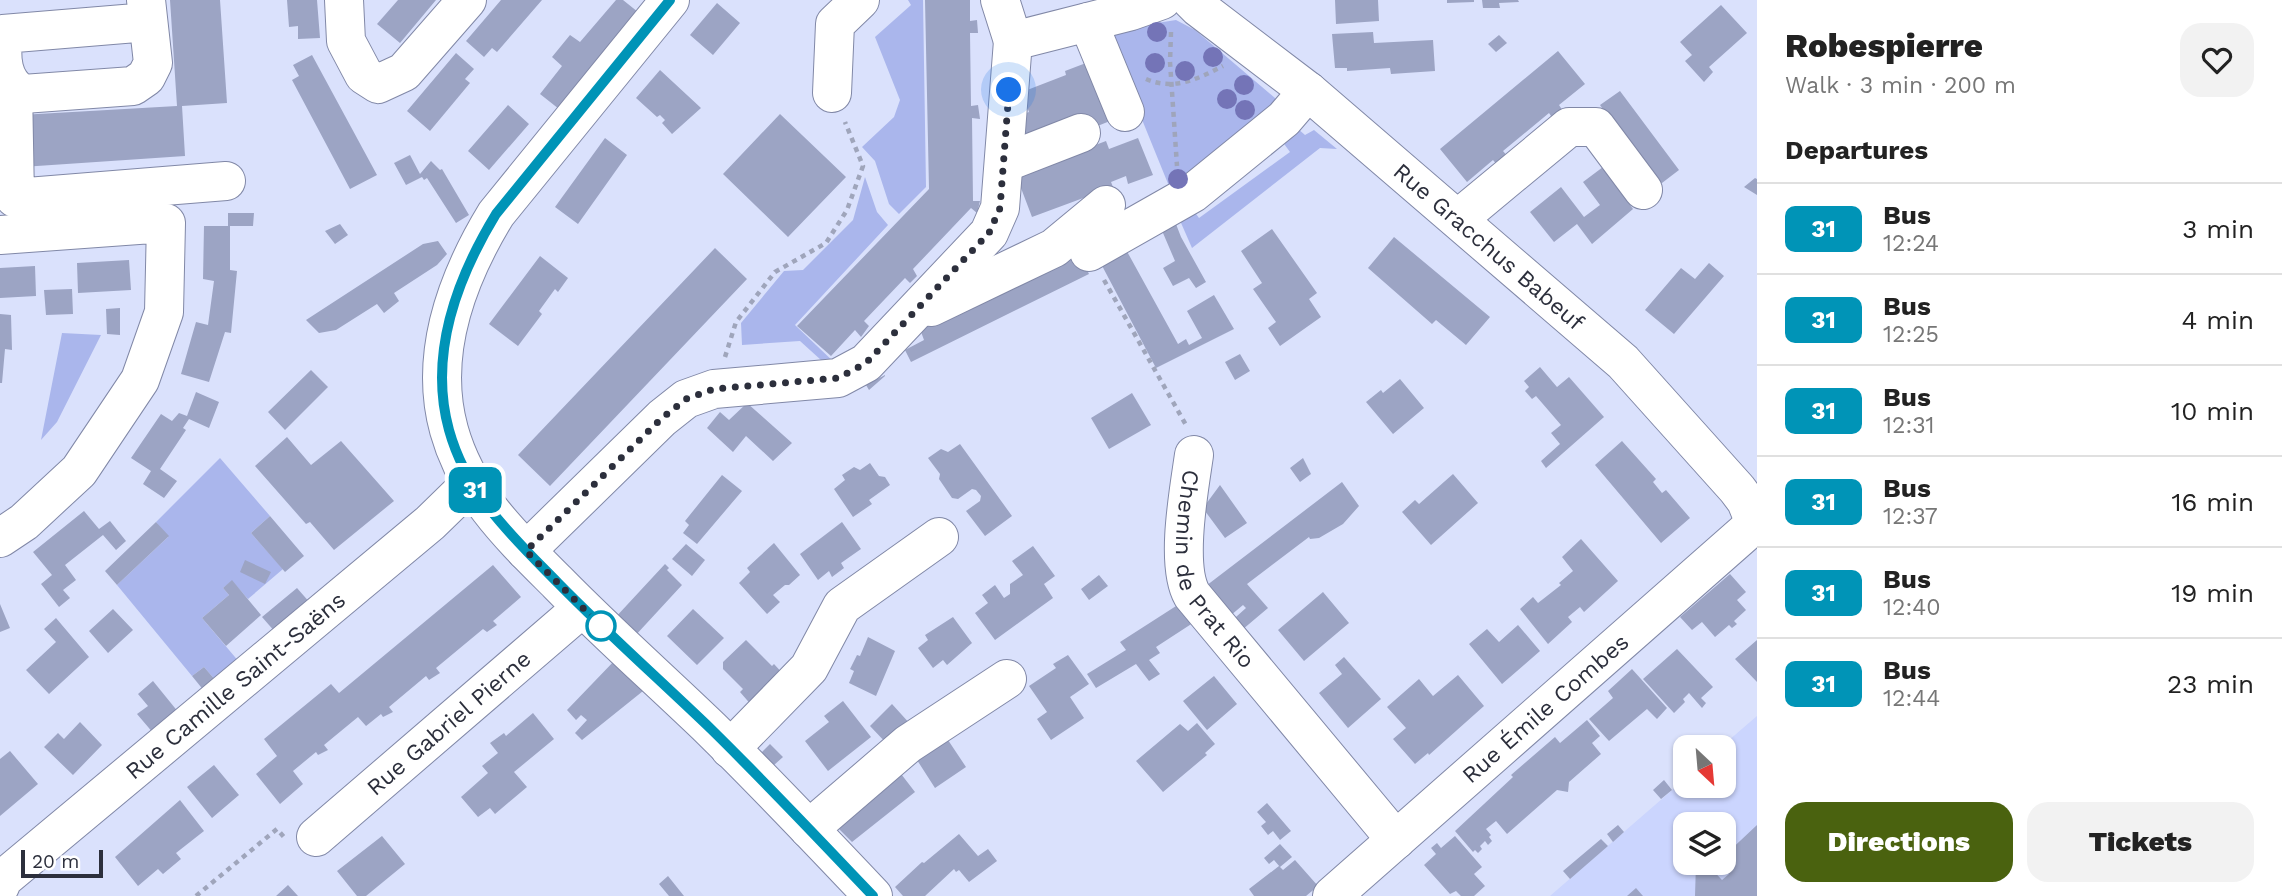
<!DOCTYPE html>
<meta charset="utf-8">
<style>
:root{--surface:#fff;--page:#f2f2f2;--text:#222;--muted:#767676;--line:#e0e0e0;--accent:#4a620f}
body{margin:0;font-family:"Work Sans",sans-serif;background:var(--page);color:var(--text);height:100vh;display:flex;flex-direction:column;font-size:26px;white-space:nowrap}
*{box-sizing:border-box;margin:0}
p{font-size:23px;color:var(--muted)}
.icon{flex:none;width:38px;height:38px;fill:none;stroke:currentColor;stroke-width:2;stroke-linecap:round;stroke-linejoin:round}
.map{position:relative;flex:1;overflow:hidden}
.sheet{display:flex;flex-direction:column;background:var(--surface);width:525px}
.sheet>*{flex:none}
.badge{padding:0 14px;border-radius:10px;font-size:24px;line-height:46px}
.needle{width:46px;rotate:154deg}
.buttons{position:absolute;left:1673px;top:735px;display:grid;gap:14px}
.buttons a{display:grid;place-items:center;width:63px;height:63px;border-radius:14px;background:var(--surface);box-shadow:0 2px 5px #0004;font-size:35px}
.scale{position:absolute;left:21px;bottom:18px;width:82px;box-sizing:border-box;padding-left:7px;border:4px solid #2c2f3c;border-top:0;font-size:19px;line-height:24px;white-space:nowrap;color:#2c2f3c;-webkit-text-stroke:5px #fff;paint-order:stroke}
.you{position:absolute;width:35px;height:35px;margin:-18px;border:5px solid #fff;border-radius:50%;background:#1a73e8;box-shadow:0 0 0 10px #1a73e833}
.map>.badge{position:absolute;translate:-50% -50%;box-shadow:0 0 0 4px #fff}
h2{padding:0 28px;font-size:26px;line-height:63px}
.round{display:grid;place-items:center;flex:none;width:74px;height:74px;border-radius:21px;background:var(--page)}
.summary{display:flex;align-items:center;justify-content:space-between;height:119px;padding:0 28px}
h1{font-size:33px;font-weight:800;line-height:52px}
.action{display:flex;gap:14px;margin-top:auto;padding:14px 28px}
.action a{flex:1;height:80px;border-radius:21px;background:var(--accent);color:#fff;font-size:28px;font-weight:800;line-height:80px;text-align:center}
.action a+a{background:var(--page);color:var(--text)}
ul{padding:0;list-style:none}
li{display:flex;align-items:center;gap:21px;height:91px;padding:0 28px;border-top:2px solid var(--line)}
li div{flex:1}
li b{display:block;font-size:26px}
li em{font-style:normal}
li .badge{min-width:77px;font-weight:700;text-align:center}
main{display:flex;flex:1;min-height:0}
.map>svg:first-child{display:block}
</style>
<main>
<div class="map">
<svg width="1757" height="896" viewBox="0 0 1757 896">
<rect width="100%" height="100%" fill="#dae1fc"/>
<path fill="#cbd5fe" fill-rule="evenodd" d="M1757,716V896H1550L1685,779V786H1724V747H1721ZM1685,824H1724V863H1685Z"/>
<path fill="#aab6ec" d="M908,0H923L926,187L899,214L889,204L875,161L862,147L894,117L900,100L875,37L911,5Z
M1176,20L1195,30L1275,98L1276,106L1171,191L1106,31Z
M1289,121L1305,135L1314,130L1337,149L1320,148L1192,248L1178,216L1191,207L1199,218L1290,152L1279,137Z
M865,177L877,212L888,225L795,325L837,365L832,370L800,341L742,345L741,323L784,271L803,270L853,220Z
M62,333L101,335L57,422L41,440Z
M220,458L270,516L251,533L283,569L248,599L232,581L223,588L229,595L202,618L240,663L217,682L204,667L192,676L117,585L168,537L156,522Z"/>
<path fill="#9ca4c4" d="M170,0H220L227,103L182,106L185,156L22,167L20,115L177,106Z
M287,0H317L320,38L298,39V26L289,27Z
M398,0H436L400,43L377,24Z
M501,0H542L497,52L492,48L484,57L466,41Z
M616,0H623L638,12L589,69L559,109L540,94L562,66L552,57L570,35L580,42Z
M925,0H970V21L977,20L978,33H970L971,106L978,105L980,119L972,118L973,201H980L977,213L971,208L913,269L917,276L910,283L905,278L864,321L869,326L861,337L855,330L831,356L797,326L929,189Z
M1335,0H1378L1379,21L1336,24Z
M1447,0H1474V2L1447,3Z
M1482,0H1518L1519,2L1499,3L1500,8H1483Z
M717,3L740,23L713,55L690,35Z
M1721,5L1747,33L1709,67L1713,72L1704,82L1685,61L1692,55L1680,42Z
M1373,32L1374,43L1433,40L1435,71L1391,74L1390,68L1347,71V68H1335L1332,34Z
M1499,35L1507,43L1496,52L1488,44Z
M1558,51L1585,84L1559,105L1563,111L1553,119L1549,113L1503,151L1509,158L1498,166L1493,160L1467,182L1440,149Z
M456,53L474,69L465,79L470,83L430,131L407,111Z
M312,55L377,175L350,189L292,80L299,76L293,65Z
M1086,63L1110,121L1090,129L1026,137L1019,116L1029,112L1022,92L1066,75L1065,71Z
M660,70L701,108L672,134L662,123L665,120L660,115L657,117L636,98Z
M1620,91L1679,170L1658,186L1600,105Z
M508,105L529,124L489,170L468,151Z
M780,114L846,177L788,237L723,174Z
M605,138L627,155L578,224L555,207Z
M1138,138L1153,175L1128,184L1126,176L1111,182L1113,187L1032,217L1016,175L1106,141L1109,149Z
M410,155L420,174L431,161L440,170L442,169L469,215L456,223L427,178L424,180L422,177L406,185L394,163Z
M1603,167L1633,209L1592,244L1577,224L1554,242L1530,212L1561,187L1584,217L1600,205L1583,182Z
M1755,178L1757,179V195L1744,187Z
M228,213H254L253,226H230V270L237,271L231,333L225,332L209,382L181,374L196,322L208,325L214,281L203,279L204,226H228Z
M1174,219L1181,237L1206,282L1196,288L1189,278L1173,286L1163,268L1175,261L1160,226Z
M340,224L348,235L335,244L325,231Z
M1272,229L1317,293L1309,299L1321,317L1280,346L1268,328L1276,322L1253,289L1262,283L1241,251Z
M1394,237L1490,317L1466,345L1436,320L1432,324L1368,268Z
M438,241L447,254L437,265L394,293L399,301L384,313L377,304L336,330L319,333L306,320L423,244Z
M1124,246L1178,344L1186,339L1189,345L1202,338L1187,311L1214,295L1234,329L1156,368L1099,260Z
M715,248L747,279L550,486L518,455Z
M1079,253L1089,274L911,362L905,350L924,340L920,329Z
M540,256L568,278L558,292L555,289L539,311L542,314L518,346L489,324Z
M129,260L131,290L78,293L77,263Z
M1709,263L1724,276L1674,334L1645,310L1681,268L1695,279Z
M35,266L36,296L0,298V268Z
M72,289L73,314L46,315L44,290Z
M120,308V335L107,334L106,309Z
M0,314L11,315L12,350L5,349L2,383H0Z
M1240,354L1250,371L1235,380L1225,362Z
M1540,367L1557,387L1569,377L1604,417L1546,468L1541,461L1560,444L1551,433L1561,425L1536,396L1532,399L1525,391L1529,387L1524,381Z
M311,370L328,387L285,430L268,412Z
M885,375V376L869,390L866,385Z
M1400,379L1424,408L1393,434L1366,402L1381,390L1383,393Z
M196,392L219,402L209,428L189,419L183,428L186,430L160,469L177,481L164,498L143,484L151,471L131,458L161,414L172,421L179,413L187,416Z
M1132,393L1151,425L1109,449L1091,418Z
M747,403L792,443L773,461L746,436L733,452L707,428L720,412L729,420Z
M287,437L311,465L341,441L394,501L334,550L310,522L306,524L255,466Z
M1622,441L1656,479L1653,482L1662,493L1666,490L1690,518L1661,543L1595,465Z
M960,444L1012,516L985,536L966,511L980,501L981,496L976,490L972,489L958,499L952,498L939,479L940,474L928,458L941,449L948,452Z
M1303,458L1311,474L1300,482L1290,468Z
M870,463L879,476L885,477L890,485L869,500L872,504L853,517L834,489L845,480L842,475L854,467L860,470Z
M1453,474L1478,503L1431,545L1402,512L1415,500L1419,504Z
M722,475L742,491L697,544L683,533L689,525L685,521Z
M1342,482L1359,506L1343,524L1319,538L1310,539L1309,537L1247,584L1268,608L1236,635L1227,625L1246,608L1243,605L1224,621L1198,592Z
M1220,485L1247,523L1225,538L1205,511L1206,504Z
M84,511L99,529L110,521L126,541L116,550L103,535L65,565L76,580L63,590L70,598L59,607L41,584L52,575L33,552Z
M270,516L304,556L285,572L251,533Z
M156,522L169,536L117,585L105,571Z
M842,522L861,549L841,563L844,568L832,577L829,571L818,580L800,554Z
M1581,539L1618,581L1584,612L1580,607L1568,617L1572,622L1548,644L1520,609L1533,597L1538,603L1561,585L1559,583L1573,571L1562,557Z
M774,543L800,575L789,585H785L773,595L780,602L767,614L739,583L750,572L747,568Z
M686,544L705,560L692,576L672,559Z
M1033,546L1055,576L1044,584L1053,598L995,640L975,613L988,603L982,595L995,585L1004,598L1010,594V584L1023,575L1012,561Z
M245,560L271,572L265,584L240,572Z
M665,564L669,568L667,570L682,585L634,637L614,619Z
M493,565L521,597L493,621L497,625L487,632L483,629L436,668L440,673L429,680L426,676L389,707L393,712L383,717L381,714L366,726L358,717L324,745L328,750L318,755L316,752L293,771L303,784L280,804L256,774L277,756L264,739L331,684L339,693Z
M1730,574L1746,592L1737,600L1746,610L1734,621L1737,624L1732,628L1729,625L1715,637L1702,622L1692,630L1680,617Z
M1099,575L1108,586L1089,600L1081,589Z
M232,580L261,615L226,646L202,618L229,595L223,588Z
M297,588L311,604L276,633L262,617Z
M1323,592L1349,623L1304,661L1278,630Z
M1187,599L1199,619L1156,647L1160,653L1149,660L1160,674L1149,681L1136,664L1096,688L1087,674L1126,650L1120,642Z
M0,604L10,628L0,632Z
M113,609L133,630L108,653L89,631Z
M693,609L724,638L697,665L667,636Z
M953,617L972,643L947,665L943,660L933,668L918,648L928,640L925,635Z
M56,618L89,657L49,694L26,670L56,642L44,629Z
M1518,625L1540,651L1502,684L1469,644L1487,629L1499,642Z
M868,637L895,651L876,696L849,683L854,671L850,669L857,655L860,656Z
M746,640L772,666L774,664L785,676L753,707L740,692L743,689L723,669V662Z
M1757,640V682L1735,659Z
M1677,649L1713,687L1701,698L1706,703L1702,708L1689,693L1683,699L1685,702L1674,713L1643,679Z
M1068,655L1089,684L1070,697L1084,718L1051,740L1037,719L1047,712L1029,686L1056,668L1053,664Z
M1344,657L1381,699L1348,728L1319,693L1342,674L1335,665Z
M617,658L648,687L582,740L575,733L587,720L581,715L576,720L567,710Z
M204,667L217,682L205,692L192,676Z
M1632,669L1667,708L1657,719L1647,709L1609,741L1589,719L1613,698L1608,691Z
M1458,675L1484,706L1429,755L1428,753L1415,764L1393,739L1406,728L1387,707L1419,679L1433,696Z
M1214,676L1237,704L1207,730L1183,701Z
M153,681L179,713L154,734L137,714L148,706L138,694Z
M843,701L871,737L828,771L805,741L829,722L824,716Z
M892,704L911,725L889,746L870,726Z
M533,713L554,739L514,772L527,787L495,814L490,808L478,817L461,797L488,773L482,766L498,753L490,743L504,733L506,736Z
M1587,720L1600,736L1592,743L1601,754L1569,782L1568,792L1557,790L1507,834L1496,821L1486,829L1491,835L1489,837L1492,841L1488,845L1485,841L1480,846L1482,849L1478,853L1475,850L1473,852L1455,831L1513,777L1511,775L1555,737L1560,743Z
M80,722L102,745L73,775L44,747L58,733L64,739Z
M1197,723L1215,744L1205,753L1207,755L1163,792L1136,761L1180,724L1188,731Z
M948,740L966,767L935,788L917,760Z
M770,744L783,757L774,765L761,753Z
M10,751L38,784L0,816V759Z
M214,765L239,795L212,818L187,787Z
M898,770L915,792L852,842L833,823Z
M1664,780L1672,790L1661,799L1653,790Z
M180,800L204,831L176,853L181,859L163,874L158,869L138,886L115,857Z
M1267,803L1291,831L1280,840L1273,831L1268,835L1261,826L1266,822L1257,812Z
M1618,825L1624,832L1613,842L1607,834Z
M1757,825V896H1695L1696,863H1706L1722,880L1729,874L1718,863H1724V856Z
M959,834L978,856L988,849L997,861L969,882L959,870L956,872L954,869L925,896H903L895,887L922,862L924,863Z
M382,836L405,864L366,896H357L337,871Z
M1455,836L1482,867L1474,874L1485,886L1474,896H1461L1456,891L1450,894L1424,865L1436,854L1431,848L1437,843L1441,848Z
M1601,839L1608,846L1570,879L1563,871Z
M1280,844L1292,857L1280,867L1274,860L1269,864L1264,858Z
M1295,860L1318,886L1306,896H1254L1249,889L1279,866L1283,870Z
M668,876L684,896H669L659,884Z
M288,885L298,896H276Z
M1636,888L1643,896H1627Z"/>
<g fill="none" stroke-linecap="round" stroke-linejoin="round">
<defs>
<g id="minor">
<path d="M146,0L153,63L146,77L133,86L23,94C1,82 1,57 3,34L148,22"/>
<path d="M344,0L346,41L364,75L378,84L404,72L467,0"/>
<path d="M670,0L496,214C457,278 428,354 449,430C467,495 512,537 558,583C607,633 660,680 711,729C766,783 820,840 873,896"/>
<path d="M1000,0L1013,41"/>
<path id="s1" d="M1191,0L1199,8L1308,91L1623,362L1737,489L1746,501L1757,528"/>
<path d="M1088,22L1125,112"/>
<path d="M13,88L15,198L226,181"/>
<path d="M832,93L835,24L860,0"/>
<path d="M1004,163L1081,133"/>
<path d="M1458,219L1569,127H1596L1643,190"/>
<path d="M0,235L166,223L164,312L140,380L79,471L24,522L0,538"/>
<path d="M1089,252L1193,193L1284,119L1308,91"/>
<path d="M931,307L1054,248L1106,205"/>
<path id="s2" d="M1194,455C1189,490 1175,565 1192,595L1396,840"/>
<path d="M526,551L662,418L686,399L714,389L838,378L866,363L989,233L1000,208L1013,41L1131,11L1162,0"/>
<path d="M730,749L809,668L842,606L939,537"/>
<path d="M809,829L908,744L1007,679"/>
<path id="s3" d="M316,837L582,608"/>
<path id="s4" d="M0,886L3,879L430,523L471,483"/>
<path id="s5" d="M1332,896L1757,522"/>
</g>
</defs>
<use href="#minor" stroke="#8188a7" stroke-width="40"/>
<path stroke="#9fa5bb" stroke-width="4.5" stroke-dasharray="5 5" stroke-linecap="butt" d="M1171,32L1170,62L1177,166
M1146,79C1173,91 1198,79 1223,66
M1104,280L1186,425
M725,357L736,322L775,272L826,243L847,210L863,166L845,122
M196,896L277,829L284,837"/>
<use href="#minor" stroke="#fff" stroke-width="38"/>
</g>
<g fill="#7474b7">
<circle cx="1157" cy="32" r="10"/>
<circle cx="1213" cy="57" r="10"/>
<circle cx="1155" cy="63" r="10"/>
<circle cx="1185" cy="71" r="10"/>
<circle cx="1244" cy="85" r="10"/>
<circle cx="1227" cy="99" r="10"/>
<circle cx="1245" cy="110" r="10"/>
<circle cx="1178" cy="179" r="10"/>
</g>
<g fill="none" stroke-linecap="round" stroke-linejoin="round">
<defs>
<path id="line" d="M670,0L496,214C457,278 428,354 449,430C467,495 512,536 558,583C607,633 660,680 711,729C766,783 820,840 873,896"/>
</defs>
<use href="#line" stroke="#fff" stroke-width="16"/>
<use href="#line" stroke="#0094b7" stroke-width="10"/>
<path stroke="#2c2f3c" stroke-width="7" stroke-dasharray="0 12.6" d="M601,626L526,551L662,418L686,399L714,389L838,378L866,363L989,233L1000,208L1009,90"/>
</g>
<circle fill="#fff" stroke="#0094b7" stroke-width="3.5" cx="601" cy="626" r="14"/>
<g text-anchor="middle" stroke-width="5" stroke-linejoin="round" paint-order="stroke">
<g font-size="23" fill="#2c2f3c" stroke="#fff">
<text dy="8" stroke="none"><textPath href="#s1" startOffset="387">Rue Gracchus Babeuf</textPath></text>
<text dy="8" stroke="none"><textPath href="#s2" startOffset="124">Chemin de Prat Rio</textPath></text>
<text dy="8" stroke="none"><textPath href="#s4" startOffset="310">Rue Camille Saint-Saëns</textPath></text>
<text dy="8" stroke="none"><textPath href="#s5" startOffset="284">Rue Émile Combes</textPath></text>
<text dy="8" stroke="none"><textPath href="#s3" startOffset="175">Rue Gabriel Pierne</textPath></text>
</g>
</g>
</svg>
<div class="buttons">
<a><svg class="needle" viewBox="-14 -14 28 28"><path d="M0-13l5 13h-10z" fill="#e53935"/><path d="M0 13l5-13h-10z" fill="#767676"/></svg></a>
<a><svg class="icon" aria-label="layers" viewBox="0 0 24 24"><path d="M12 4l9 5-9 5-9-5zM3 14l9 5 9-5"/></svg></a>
</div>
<div class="scale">20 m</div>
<div class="you" style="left:1009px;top:90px"></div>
<b class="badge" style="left:475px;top:490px;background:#0094b7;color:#fff">31</b>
</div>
<section class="sheet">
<div class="summary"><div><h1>Robespierre</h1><p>Walk · 3 min · 200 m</p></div><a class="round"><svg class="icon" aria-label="heart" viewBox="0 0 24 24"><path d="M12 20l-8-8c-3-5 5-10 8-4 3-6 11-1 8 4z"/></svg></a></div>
<h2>Departures</h2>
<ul>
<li><span class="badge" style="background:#0094b7;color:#fff">31</span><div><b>Bus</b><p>12:24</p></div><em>3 min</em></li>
<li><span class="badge" style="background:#0094b7;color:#fff">31</span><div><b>Bus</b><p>12:25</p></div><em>4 min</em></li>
<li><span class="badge" style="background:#0094b7;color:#fff">31</span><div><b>Bus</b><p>12:31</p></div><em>10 min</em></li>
<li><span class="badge" style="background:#0094b7;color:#fff">31</span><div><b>Bus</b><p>12:37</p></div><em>16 min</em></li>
<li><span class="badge" style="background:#0094b7;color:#fff">31</span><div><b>Bus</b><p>12:40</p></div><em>19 min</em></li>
<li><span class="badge" style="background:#0094b7;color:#fff">31</span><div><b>Bus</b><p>12:44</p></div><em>23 min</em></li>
</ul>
<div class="action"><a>Directions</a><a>Tickets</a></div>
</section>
</main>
